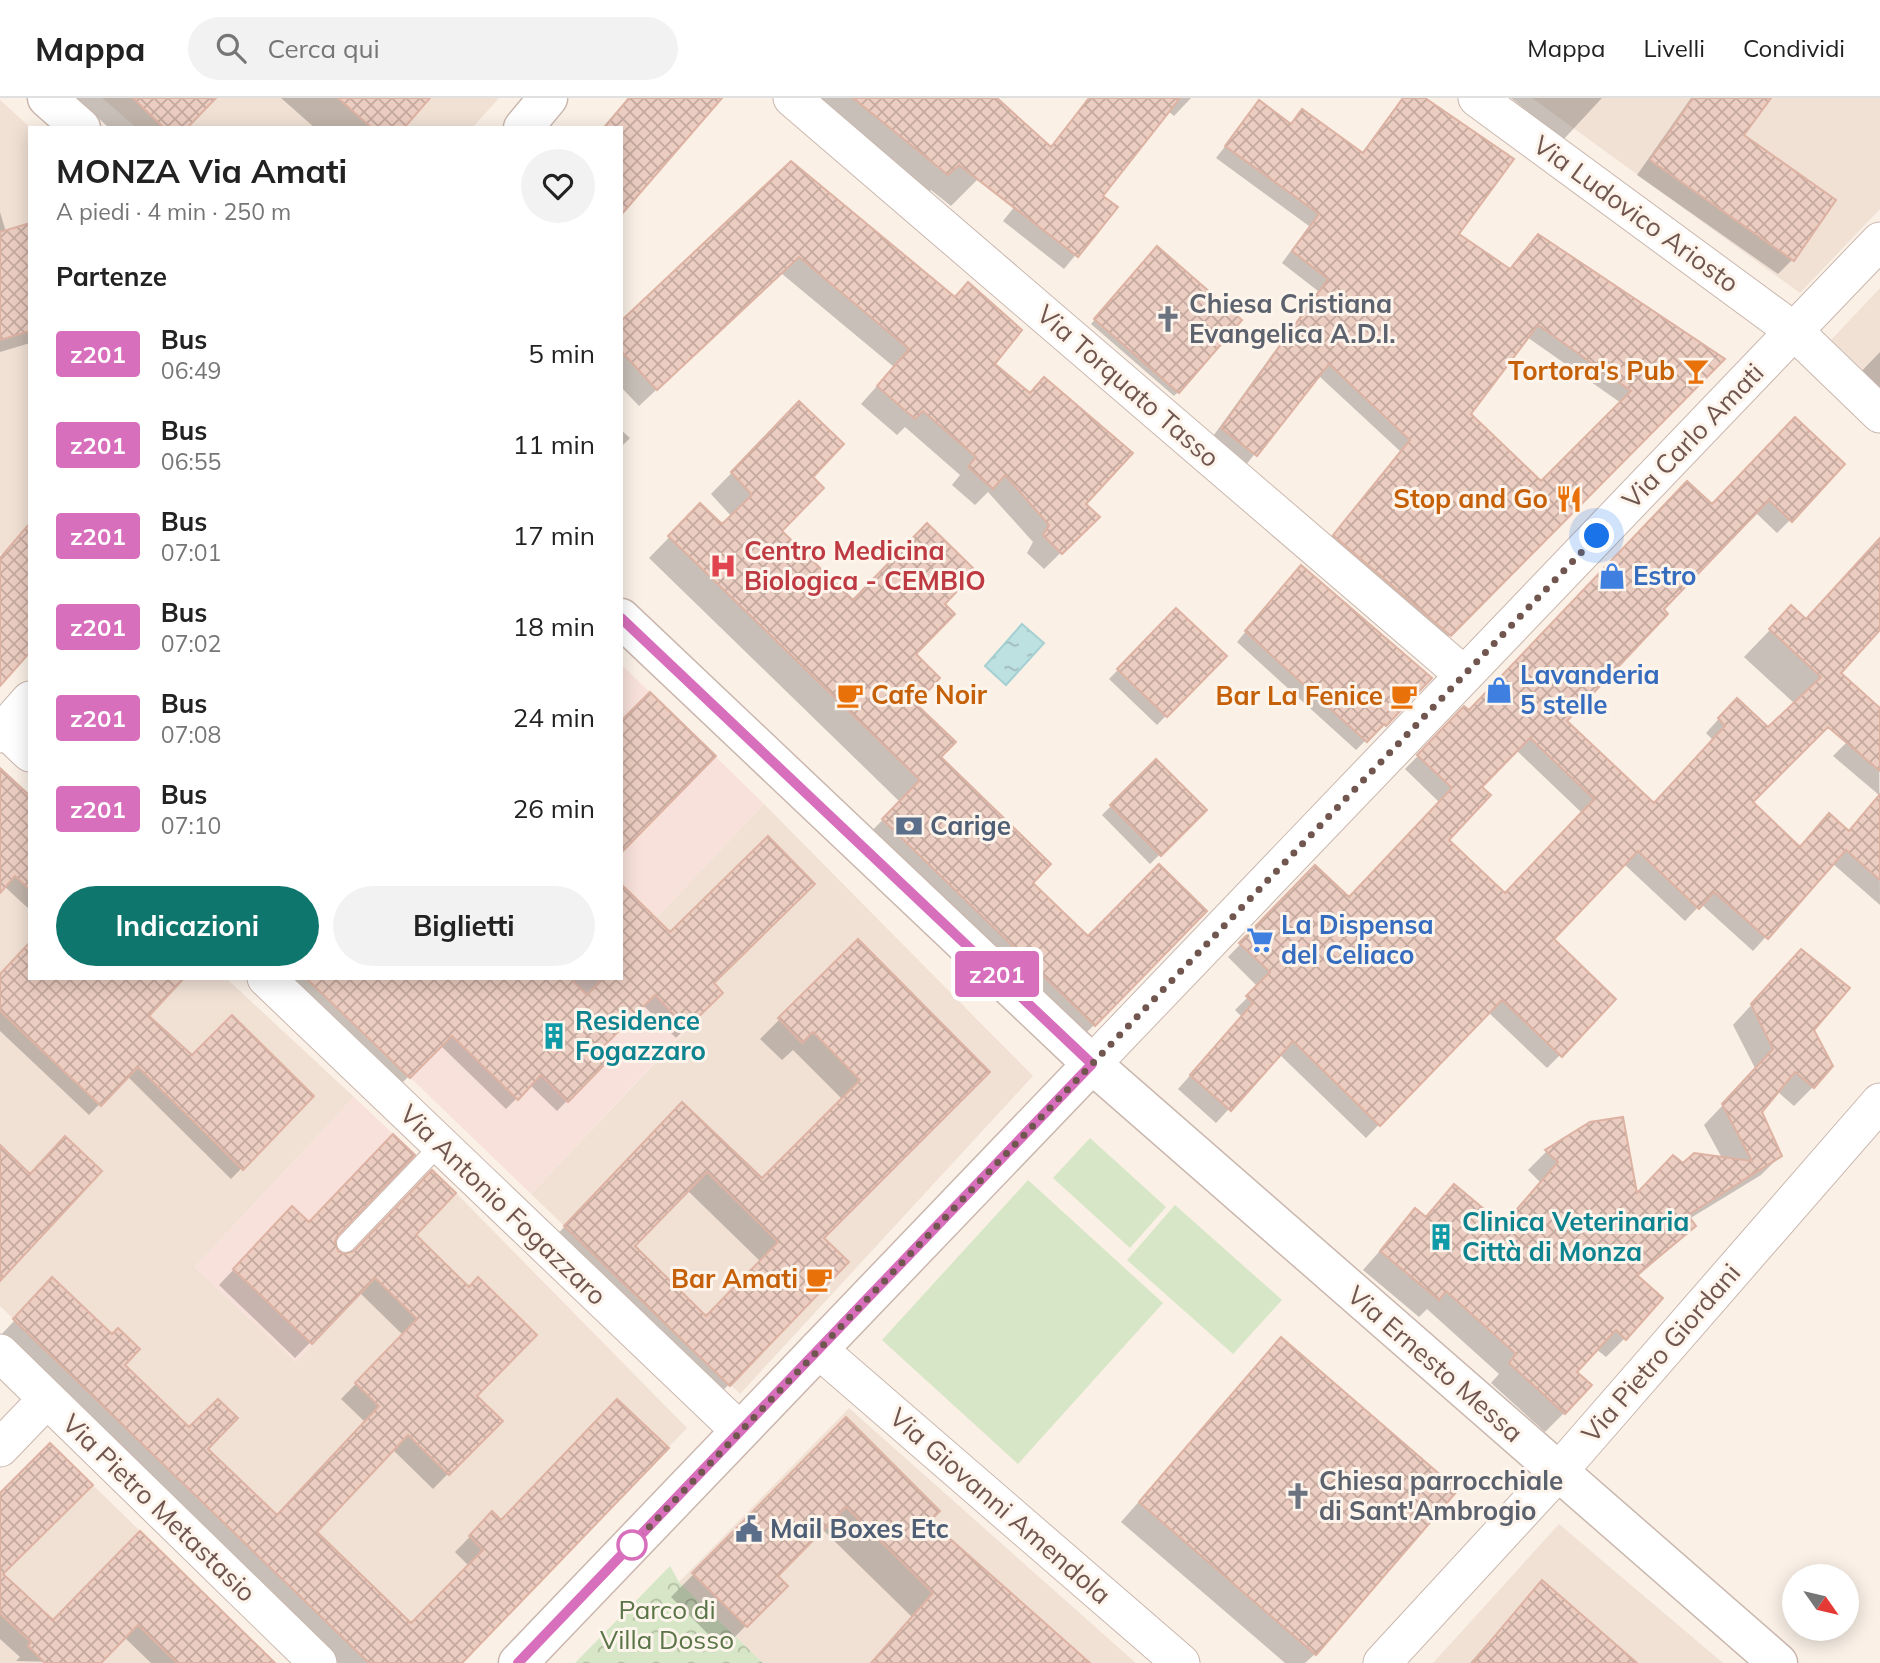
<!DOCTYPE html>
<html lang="it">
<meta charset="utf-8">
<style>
:root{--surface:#fff;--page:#f2f2f2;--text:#222;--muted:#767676;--line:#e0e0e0;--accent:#0f766e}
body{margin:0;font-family:Mulish,sans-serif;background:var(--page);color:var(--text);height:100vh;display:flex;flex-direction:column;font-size:26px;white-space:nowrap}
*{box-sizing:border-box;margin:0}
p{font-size:23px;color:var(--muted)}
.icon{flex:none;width:38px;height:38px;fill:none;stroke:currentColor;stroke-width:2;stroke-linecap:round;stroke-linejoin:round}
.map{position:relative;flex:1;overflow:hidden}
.sheet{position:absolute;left:28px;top:28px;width:595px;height:854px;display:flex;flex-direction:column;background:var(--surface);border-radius:0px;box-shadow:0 4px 18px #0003}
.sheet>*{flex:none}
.badge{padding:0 14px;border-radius:5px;font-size:24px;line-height:46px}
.needle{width:46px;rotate:124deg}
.tools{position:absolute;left:1782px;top:1466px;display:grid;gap:14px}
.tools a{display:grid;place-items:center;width:77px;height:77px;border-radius:50%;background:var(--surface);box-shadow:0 4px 18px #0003;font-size:35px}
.you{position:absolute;width:35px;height:35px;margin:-18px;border:5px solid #fff;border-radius:50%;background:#1a73e8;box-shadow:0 0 0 10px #1a73e833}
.map>.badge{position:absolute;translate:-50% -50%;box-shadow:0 0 0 4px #fff}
h2{padding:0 28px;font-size:26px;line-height:63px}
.round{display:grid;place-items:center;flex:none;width:74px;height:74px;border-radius:37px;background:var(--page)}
.head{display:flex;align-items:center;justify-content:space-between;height:119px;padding:0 28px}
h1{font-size:33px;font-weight:700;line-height:52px}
.cta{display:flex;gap:14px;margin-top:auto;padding:14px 28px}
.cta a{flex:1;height:80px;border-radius:42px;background:var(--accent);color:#fff;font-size:28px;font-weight:700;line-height:80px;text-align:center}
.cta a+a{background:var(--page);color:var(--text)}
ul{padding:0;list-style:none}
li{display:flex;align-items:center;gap:21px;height:91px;padding:0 28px}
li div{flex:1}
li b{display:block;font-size:26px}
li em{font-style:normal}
li .badge{min-width:77px;font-weight:700;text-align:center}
header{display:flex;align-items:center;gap:42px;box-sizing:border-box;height:98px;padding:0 35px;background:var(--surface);border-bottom:2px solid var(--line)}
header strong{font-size:33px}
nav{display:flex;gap:38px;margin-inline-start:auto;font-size:24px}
.search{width:490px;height:63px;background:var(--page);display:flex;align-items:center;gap:18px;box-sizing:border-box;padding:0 24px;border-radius:38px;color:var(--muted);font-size:26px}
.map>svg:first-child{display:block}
</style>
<header>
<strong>Mappa</strong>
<div class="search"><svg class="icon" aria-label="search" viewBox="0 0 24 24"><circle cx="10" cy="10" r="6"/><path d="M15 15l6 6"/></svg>Cerca qui</div>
<nav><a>Mappa</a><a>Livelli</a><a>Condividi</a></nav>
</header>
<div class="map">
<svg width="1880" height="1565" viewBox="0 0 1880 1565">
<defs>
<pattern id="park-crowns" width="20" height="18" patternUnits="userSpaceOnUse" patternTransform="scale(1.75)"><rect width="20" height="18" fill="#d7e6c6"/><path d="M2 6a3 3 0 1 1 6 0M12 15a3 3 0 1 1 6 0" fill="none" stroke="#b3bda3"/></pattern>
<pattern id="water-ripples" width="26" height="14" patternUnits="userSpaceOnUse" patternTransform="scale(1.75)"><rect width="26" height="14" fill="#bde0e1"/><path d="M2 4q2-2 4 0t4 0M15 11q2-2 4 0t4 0" fill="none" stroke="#9eb8b9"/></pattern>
<pattern id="building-cross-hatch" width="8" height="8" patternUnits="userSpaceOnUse" patternTransform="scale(1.75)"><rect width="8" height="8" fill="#eccdc1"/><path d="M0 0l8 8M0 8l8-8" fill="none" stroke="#c4a99f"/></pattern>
</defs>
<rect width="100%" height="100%" fill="#faf0e6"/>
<path fill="#f1e1d5" d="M102,0H499L472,30H137Z
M1532,0H1880V111L1800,195Z
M0,2L31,30L30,425L3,456H0Z
M1880,190V290L1831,242Z
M12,681L30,698V880H226L354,999L195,1169L296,1264L456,1095L687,1330L462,1565H369L0,1208V693Z
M764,706L1033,978L740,1296L531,1096L687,931L621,862V857Z
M849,1310L1136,1565H763L679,1484Z
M50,1345L275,1565H0V1395Z
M1559,1426L1723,1565H1433Z"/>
<path fill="#f9e1db" d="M621,566L764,706L621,857Z
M621,862L687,930L531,1096L307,880H621Z
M354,999L456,1095L296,1264L195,1169Z"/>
<path fill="url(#park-crowns)" d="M670,1468L679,1484L763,1565H575Z"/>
<path fill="#d7e6c6" d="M1090,1040L1166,1109L1130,1150L1053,1080Z
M1028,1082L1163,1205L1018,1366L882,1242Z
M1175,1107L1282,1202L1233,1256L1127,1162Z"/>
<path fill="url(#water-ripples)" stroke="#a4d0d2" stroke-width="2" d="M1022,526L1044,545L1006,587L985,568Z"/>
<path fill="#0003" fill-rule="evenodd" d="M77,0H208L185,30H109Z
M281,0H414L401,30H315Z
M628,0H719L621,30H602Z
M794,0H994L978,81L951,108L931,92L920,103Z
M1101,0H1191L1174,18L1168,13L1101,98L1115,109L1064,171L1003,123Z
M1402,0H1422L1457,136L1509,172L1538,138L1722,261L1439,548L1323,449L1401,354L1318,277L1245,368L1211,341L1318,193L1282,165L1309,128L1216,60L1259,5L1289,27L1302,13L1361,56ZM1527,239L1621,305L1541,385L1469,316Z
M1511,0H1602L1563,42Z
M1691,0H1768L1742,38L1834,102L1792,162L1778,176L1637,77Z
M791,65L993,267L1083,406L1080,436L1044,471L1027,455L1033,444L988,394L975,407L952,387L960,377L905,329L897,337L861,306L894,269L781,175L639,308L621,289V226Z
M0,114L6,134L30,127V245L0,254Z
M1153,155L1178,294L1174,298L1091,226Z
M1880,254V304L1855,280Z
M779,326L810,379L779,433L853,504L942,506L913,556V606L938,660L1031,785L1094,927L1073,948L862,743L900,704L649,460L701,407L722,428L732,419L711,396Z
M621,332L630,340L621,349Z
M1782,334L1790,422L1777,435L1755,414L1661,512L1565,623L1653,707L1713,642L1706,635L1724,615L1768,632L1795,606L1744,559L1791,510L1804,522L1880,440V530L1828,586L1751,704L1799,750L1848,734L1879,697L1833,658L1879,612L1880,807L1832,765L1753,853L1701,806L1685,823L1624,766L1551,841L1560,957L1547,970L1488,914L1366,1040L1279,956L1216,1025L1178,991L1242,919L1235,912L1258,889L1228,859L1315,769L1348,801L1440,705L1405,671L1464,611L1468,615L1712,409ZM1516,652L1583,716L1505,797L1447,742L1480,689Z
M1291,479L1430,580L1376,636L1374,634L1356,652L1237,544Z
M1177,512L1224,558L1157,627L1109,581Z
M1156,663L1205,712L1150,766L1102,717Z
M0,695L30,700V812L4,788L0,792Z
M858,843L988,974L822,1140L847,1164L710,1306L546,1148L664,1025L762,1082L843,1002L793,952L782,962L760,941ZM687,1092L761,1164L706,1220L632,1149Z
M1801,853L1812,931L1813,989L1794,1008L1777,993L1760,1013L1780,1058L1761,1077L1689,1121L1694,1128L1637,1179L1625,1240L1606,1259L1596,1251L1575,1275L1564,1315L1545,1334L1491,1285L1499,1276L1427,1211L1419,1219L1363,1172L1415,1113L1424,1120L1455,1088L1502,1128L1540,1084L1528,1072L1546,1054L1591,1025L1636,1097L1683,1068L1722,1060L1704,1027L1756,972L1733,927Z
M0,878L30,880L192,960L312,998L231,1081L127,978L89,1017L0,933Z
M284,880H621L711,885L721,895L676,940L643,907L596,954L606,963L557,1013L530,987L506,1011L440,947L398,989Z
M277,1126L309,1127L336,1136L333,1143L336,1154L344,1158L413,1137L475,1298L500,1323L433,1391L392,1351L315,1434L411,1527L469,1468L455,1454L492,1416L459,1565H338L0,1238L52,1182L123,1267L276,1419L365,1324L341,1301L403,1237L359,1194L295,1260L219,1187Z
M1281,1242L1315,1556L1305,1565H1285L1121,1424Z
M846,1322L928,1423L1087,1565H871L912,1519L822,1431L775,1478L785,1488L723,1551L671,1499Z
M140,1436L273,1565H151L124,1539L99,1565L16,1563L20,1559L0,1541V1508L53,1524Z
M1542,1485L1635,1565H1470Z"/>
<path fill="url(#building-cross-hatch)" stroke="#ddb2a3" stroke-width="2" fill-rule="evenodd" d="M133,0H216L187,30H164Z
M338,0H430L404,30H372Z
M629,0H722L621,117V30H604Z
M853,0H997L1051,49L1089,0H1180L1103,98L1118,109L1078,159L959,67L948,77Z
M1403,0H1425L1514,61L1459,136L1510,171L1538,136L1725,261L1451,538L1333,437L1410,342L1329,266L1257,358L1221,330L1328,181L1292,153L1319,116L1225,48L1259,2L1291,26L1302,11L1363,55ZM1538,227L1631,293L1541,383L1471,316Z
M1693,0H1771L1744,37L1836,102L1794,163L1650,62Z
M791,63L955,199L968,184L1022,232L995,266L1030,295L1044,279L1133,355L1086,406L1100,419L1062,456L1043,437L1049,427L1005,377L993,391L968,369L976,359L923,313L915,321L877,288L909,251L799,159L657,292L621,253V223Z
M30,125V233L0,242V134Z
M1157,148L1242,222L1179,295L1094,221Z
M799,303L844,346L813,379L824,390L782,433L853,502L927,425L976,473L945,506L955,516L916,556L940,580L916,606L956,644L941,659L1051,766L1033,785L1088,838L1159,766L1207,813L1095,928L882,721L920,682L668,438L700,405L722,426L752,397L731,374Z
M1795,319L1845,366L1792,424L1769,402L1664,511L1668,516L1567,623L1654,705L1725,628L1718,620L1737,600L1768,629L1821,579L1769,531L1791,507L1806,521L1880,440V532L1841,575L1880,610V673L1828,629L1753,704L1800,749L1829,715L1849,733L1880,696V782L1846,752L1768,841L1714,794L1699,811L1638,753L1554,841L1616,901L1562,959L1502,902L1380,1028L1293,943L1231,1013L1190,977L1253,905L1246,898L1270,874L1239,845L1315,767L1349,799L1452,690L1417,657L1464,608L1469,612L1687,383L1712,406ZM1530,640L1594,701L1505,795L1449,742L1491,697L1482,689Z
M30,425V554L0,588V460Z
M1301,467L1432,580L1386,628L1384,626L1367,644L1245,533Z
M1176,510L1227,558L1167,619L1117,571Z
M650,594L716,658L621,755V623Z
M1156,661L1207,712L1161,758L1110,707Z
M0,670L30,698V792L15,778L0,795Z
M768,738L815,786L714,885L723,895L687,930L655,897L598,954L608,963L568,1004L541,977L518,1002L452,938L410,980L306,880H570L587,897L603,880H621V786L670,834Z
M858,841L990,974L824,1140L849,1164L730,1288L564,1128L682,1004L762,1080L860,982L813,934L802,945L778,920ZM707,1074L778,1144L706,1218L635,1148Z
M30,844V880H184L149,918L192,957L232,917L314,998L243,1072L138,969L101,1008L0,913V876Z
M1801,851L1850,890L1814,932L1833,968L1814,990L1795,974L1762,1014L1782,1058L1688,1117L1696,1128L1637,1177L1663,1200L1626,1242L1616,1232L1577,1274L1592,1287L1565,1316L1509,1265L1516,1256L1446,1193L1439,1202L1380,1153L1415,1110L1426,1119L1454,1086L1503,1127L1558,1064L1545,1052L1590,1024L1623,1019L1637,1095L1673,1057L1683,1065L1694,1055L1752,1063L1722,1006L1773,951L1751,906Z
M393,1036L415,1057L338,1137L335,1143L338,1153L344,1156L354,1153L432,1072L456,1095L416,1137L469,1189L478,1179L537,1237L477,1298L503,1323L449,1377L408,1337L317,1434L411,1525L483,1452L469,1438L492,1413L501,1422L617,1301L669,1350L462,1565H369L13,1221L52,1179L112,1236L118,1230L140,1251L125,1267L189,1329L218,1301L238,1320L208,1351L277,1417L379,1308L355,1285L417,1221L375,1180L312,1246L233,1171L292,1108L309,1124Z
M65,1038L102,1073L0,1183V1047L30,1076Z
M1281,1239L1458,1392L1316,1557L1139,1404Z
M846,1319L940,1413L930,1423L1090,1565H871L933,1495L846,1409L778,1478L788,1488L747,1529L692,1475Z
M50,1345L93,1387L3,1476L53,1522L140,1433L275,1565H177L138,1527L101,1565H45L28,1548L31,1544L0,1516V1395Z
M1542,1482L1637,1565H1472Z"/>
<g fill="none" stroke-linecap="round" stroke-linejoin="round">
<defs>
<path id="service" d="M346,1145L440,1047"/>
<path id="minor" d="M792,0L1464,577
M1477,0L1794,233L1880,316
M5,631L30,655
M0,636L30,602
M266,880L740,1333
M1092,966L1880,143
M818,1251L1181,1565
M0,1255L318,1565
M0,1350L47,1301
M1382,1565L1558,1374L1880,1004"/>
<path id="tertiary" d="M47,0L81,30
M523,30L548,0
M621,520L1092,966L1778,1565
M518,1565L1092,966"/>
</defs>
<use href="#service" stroke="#cab7ae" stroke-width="20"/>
<use href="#minor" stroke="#cab7ae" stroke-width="39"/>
<use href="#tertiary" stroke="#cab7ae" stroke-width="41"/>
<use href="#service" stroke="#fff" stroke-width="18"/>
<use href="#minor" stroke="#fff" stroke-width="37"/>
<use href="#tertiary" stroke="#fff" stroke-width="38"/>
</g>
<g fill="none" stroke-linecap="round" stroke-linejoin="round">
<defs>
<path id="line" d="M518,1565L1092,966L621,520"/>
</defs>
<use href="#line" stroke="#fff" stroke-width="16"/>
<use href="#line" stroke="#d86fbc" stroke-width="10"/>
<path stroke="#70564e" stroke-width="7" stroke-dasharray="0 12.6" d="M632,1447L1597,438"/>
</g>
<defs>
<symbol id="church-bare" viewBox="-9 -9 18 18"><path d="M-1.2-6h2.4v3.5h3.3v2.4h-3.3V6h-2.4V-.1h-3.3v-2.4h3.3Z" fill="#6b7280" stroke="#fdf4ec" stroke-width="2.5" paint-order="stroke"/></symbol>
<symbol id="bar-bare" viewBox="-9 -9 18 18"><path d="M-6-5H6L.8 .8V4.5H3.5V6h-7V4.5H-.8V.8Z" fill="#e8710a" stroke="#fdf4ec" stroke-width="2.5" paint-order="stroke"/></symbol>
<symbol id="restaurant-bare" viewBox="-9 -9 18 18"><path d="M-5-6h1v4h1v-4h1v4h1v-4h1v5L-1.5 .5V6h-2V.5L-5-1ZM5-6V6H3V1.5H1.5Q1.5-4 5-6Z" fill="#e8710a" stroke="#fdf4ec" stroke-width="2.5" paint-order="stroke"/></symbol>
<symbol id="hospital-bare" viewBox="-9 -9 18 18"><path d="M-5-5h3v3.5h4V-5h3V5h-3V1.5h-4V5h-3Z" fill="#e0444e" stroke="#fdf4ec" stroke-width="2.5" paint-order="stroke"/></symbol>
<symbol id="shop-bare" viewBox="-9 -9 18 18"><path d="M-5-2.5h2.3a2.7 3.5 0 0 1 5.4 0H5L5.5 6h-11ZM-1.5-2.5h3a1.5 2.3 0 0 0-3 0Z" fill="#3f7fe0" stroke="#fdf4ec" stroke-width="2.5" paint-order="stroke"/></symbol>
<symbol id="cafe-bare" viewBox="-9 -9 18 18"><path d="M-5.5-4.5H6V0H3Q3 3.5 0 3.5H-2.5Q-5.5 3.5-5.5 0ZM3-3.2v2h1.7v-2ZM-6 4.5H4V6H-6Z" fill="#e8710a" stroke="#fdf4ec" stroke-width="2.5" paint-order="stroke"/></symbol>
<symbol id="bank-bare" viewBox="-9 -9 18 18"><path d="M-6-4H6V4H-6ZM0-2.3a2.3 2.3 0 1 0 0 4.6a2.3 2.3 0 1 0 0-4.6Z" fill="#5c6f8a" stroke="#fdf4ec" stroke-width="2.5" paint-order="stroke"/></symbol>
<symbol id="supermarket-bare" viewBox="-9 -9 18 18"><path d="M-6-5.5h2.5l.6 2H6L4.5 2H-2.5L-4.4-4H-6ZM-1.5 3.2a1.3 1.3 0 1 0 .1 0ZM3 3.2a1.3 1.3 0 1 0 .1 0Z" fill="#3f7fe0" stroke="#fdf4ec" stroke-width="2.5" paint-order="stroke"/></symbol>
<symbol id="building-bare" viewBox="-9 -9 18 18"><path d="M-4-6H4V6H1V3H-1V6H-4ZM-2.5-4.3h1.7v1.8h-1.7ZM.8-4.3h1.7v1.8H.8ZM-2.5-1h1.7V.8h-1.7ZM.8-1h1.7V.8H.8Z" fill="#0f9aa8" stroke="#fdf4ec" stroke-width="2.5" paint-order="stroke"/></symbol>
<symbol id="civic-bare" viewBox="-9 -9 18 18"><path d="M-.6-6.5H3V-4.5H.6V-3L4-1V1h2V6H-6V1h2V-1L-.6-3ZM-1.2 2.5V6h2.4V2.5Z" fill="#5c6f8a" stroke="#fdf4ec" stroke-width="2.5" paint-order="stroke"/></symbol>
</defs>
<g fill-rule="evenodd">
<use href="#church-bare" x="1149" y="202" width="38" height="38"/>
<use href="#bar-bare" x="1677" y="254" width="38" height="38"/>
<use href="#restaurant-bare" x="1550" y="382" width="38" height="38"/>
<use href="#hospital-bare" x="704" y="449" width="38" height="38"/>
<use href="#shop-bare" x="1593" y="459" width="38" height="38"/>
<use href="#shop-bare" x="1480" y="573" width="38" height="38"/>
<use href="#cafe-bare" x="831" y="578" width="38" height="38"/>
<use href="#cafe-bare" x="1385" y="579" width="38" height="38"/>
<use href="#bank-bare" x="890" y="709" width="38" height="38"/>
<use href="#supermarket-bare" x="1241" y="823" width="38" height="38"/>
<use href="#building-bare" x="535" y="919" width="38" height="38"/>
<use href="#building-bare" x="1422" y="1120" width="38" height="38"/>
<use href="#cafe-bare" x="800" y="1162" width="38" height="38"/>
<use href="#church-bare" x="1279" y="1379" width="38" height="38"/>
<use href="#civic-bare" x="730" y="1412" width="38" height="38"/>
</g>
<circle fill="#fff" stroke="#d86fbc" stroke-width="3.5" cx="632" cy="1447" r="14"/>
<g text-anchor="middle" stroke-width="6" stroke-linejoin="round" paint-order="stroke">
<g font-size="26" fill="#70564e" stroke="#fdf4ec">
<text transform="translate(1636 116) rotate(36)" y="9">Via Ludovico Ariosto</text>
<text transform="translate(1128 288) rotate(41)" y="9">Via Torquato Tasso</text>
<text transform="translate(1693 338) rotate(-46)" y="9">Via Carlo Amati</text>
<text transform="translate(503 1107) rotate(44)" y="9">Via Antonio Fogazzaro</text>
<text transform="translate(1661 1255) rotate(-49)" y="9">Via Pietro Giordani</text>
<text transform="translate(1435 1266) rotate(41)" y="9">Via Ernesto Messa</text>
<text transform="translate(1000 1408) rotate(41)" y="9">Via Giovanni Amendola</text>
<text transform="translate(159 1410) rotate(44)" y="9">Via Pietro Metastasio</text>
</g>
<g font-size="26" font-weight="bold" fill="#5b616d" stroke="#fdf4ec" text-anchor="start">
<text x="1189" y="215">Chiesa Cristiana<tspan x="1189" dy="30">Evangelica A.D.I.</tspan></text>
<text x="1319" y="1392">Chiesa parrocchiale<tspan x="1319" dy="30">di Sant'Ambrogio</tspan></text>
</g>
<g font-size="26" font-weight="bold" fill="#c56008" stroke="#fdf4ec" text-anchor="end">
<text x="1675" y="282">Tortora's Pub</text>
<text x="1548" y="410">Stop and Go</text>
<text x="871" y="606" text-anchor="start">Cafe Noir</text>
<text x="1383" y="607">Bar La Fenice</text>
<text x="798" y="1190">Bar Amati</text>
</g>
<g font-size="26" font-weight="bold" fill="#be3a42" stroke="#fdf4ec" text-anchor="start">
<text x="744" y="462">Centro Medicina<tspan x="744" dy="30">Biologica - CEMBIO</tspan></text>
</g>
<g font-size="26" font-weight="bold" fill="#366cbe" stroke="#fdf4ec" text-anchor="start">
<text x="1633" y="487">Estro</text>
<text x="1520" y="586">Lavanderia<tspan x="1520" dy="30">5 stelle</tspan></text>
<text x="1281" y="836">La Dispensa<tspan x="1281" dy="30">del Celiaco</tspan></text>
</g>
<g font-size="26" font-weight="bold" fill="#4e5e75" stroke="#fdf4ec" text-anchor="start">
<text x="930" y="737">Carige</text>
<text x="770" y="1440">Mail Boxes Etc</text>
</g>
<g font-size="26" font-weight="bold" fill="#0d838f" stroke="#fdf4ec" text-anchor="start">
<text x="575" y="932">Residence<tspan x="575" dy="30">Fogazzaro</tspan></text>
<text x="1462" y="1133">Clinica Veterinaria<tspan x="1462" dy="30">Città di Monza</tspan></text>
</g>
<g font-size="26" fill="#5a7547" stroke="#fdf4ec">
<text x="667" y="1521">Parco di<tspan x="667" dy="30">Villa Dosso</tspan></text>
</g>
</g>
</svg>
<div class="tools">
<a><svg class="needle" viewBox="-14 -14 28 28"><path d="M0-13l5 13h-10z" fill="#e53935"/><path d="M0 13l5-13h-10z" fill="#767676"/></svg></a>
</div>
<div class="you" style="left:1597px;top:438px"></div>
<b class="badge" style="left:997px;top:876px;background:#d86fbc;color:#fff">z201</b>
<section class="sheet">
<div class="head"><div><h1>MONZA Via Amati</h1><p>A piedi · 4 min · 250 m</p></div><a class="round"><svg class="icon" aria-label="heart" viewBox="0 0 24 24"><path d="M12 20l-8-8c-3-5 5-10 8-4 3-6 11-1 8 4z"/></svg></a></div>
<h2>Partenze</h2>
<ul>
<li><span class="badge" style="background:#d86fbc;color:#fff">z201</span><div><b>Bus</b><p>06:49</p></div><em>5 min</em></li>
<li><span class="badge" style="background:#d86fbc;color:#fff">z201</span><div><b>Bus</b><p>06:55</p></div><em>11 min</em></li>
<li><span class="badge" style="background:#d86fbc;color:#fff">z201</span><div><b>Bus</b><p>07:01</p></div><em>17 min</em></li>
<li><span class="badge" style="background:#d86fbc;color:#fff">z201</span><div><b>Bus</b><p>07:02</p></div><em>18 min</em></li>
<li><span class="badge" style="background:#d86fbc;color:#fff">z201</span><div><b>Bus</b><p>07:08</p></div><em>24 min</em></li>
<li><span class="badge" style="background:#d86fbc;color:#fff">z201</span><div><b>Bus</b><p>07:10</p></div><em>26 min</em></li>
</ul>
<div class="cta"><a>Indicazioni</a><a>Biglietti</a></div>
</section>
</div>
